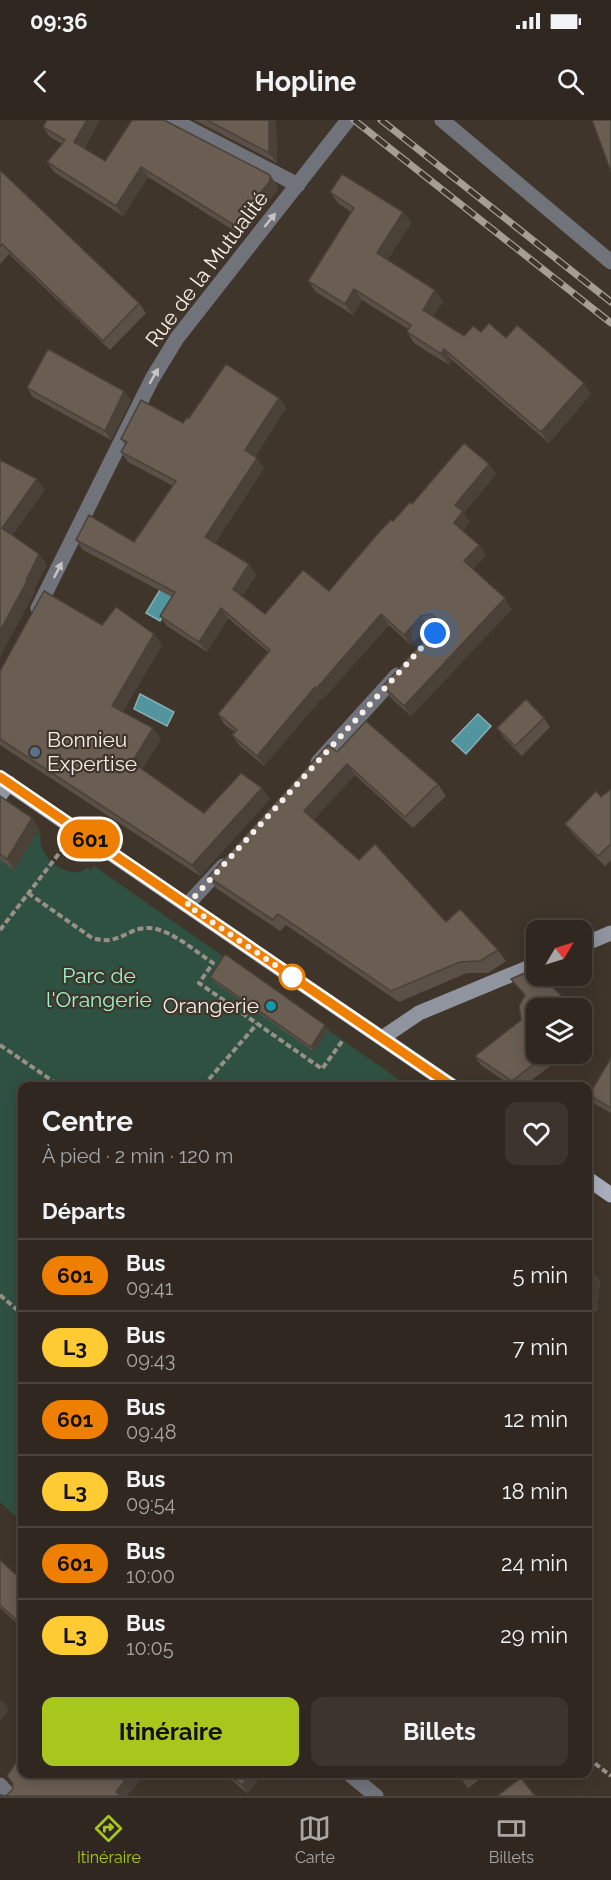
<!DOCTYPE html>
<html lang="fr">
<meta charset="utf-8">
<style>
:root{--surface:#302820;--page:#3c342d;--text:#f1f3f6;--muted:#a8a6a5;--line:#4b443e;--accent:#a8c71c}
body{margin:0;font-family:Raleway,sans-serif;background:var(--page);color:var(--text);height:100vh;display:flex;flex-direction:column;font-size:22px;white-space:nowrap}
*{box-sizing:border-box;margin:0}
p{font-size:20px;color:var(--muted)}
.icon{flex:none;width:33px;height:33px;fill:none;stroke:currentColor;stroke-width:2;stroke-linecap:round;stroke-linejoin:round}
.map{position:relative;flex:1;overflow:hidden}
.side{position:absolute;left:18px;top:962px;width:574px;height:696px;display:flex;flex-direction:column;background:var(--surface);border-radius:12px;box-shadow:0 3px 15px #0003,0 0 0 2px var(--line)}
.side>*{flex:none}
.badge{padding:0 12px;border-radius:20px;font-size:21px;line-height:39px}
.needle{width:39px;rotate:52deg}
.buttons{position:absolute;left:526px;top:800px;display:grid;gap:12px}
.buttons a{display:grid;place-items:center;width:66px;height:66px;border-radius:12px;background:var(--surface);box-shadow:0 3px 15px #0003,0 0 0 2px var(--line);font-size:30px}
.you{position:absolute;width:30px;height:30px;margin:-15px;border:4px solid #fff;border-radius:50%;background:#1a73e8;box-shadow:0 0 0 9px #1a73e833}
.map>.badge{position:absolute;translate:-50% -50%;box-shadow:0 0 0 3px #fff}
h2{padding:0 24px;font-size:22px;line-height:54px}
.round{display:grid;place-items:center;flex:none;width:63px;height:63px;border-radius:12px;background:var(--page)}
.summary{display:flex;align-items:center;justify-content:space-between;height:102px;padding:0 24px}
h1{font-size:28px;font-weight:700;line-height:45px}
.cta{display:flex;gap:12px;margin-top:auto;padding:12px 24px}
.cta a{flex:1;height:69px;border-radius:12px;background:var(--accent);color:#111;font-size:24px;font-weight:700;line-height:69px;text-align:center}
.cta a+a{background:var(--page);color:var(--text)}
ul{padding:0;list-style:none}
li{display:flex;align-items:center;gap:18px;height:72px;padding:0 24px;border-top:2px solid var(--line)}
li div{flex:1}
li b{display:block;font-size:22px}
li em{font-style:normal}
li .badge{min-width:66px;font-weight:700;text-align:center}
.status{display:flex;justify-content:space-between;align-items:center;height:42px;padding:0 30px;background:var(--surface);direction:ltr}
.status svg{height:16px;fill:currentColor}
header{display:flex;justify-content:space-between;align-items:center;height:78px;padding:0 24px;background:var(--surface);font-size:27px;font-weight:700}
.dock{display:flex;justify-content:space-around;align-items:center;height:84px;border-top:2px solid var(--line);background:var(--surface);font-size:16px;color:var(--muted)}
.dock a{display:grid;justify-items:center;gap:3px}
.dock .current{color:var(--accent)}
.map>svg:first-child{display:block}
</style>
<div class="status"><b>09:36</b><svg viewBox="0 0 49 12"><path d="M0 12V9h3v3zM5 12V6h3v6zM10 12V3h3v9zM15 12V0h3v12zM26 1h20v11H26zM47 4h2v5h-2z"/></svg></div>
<header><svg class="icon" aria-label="back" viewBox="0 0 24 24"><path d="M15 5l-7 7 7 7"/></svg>Hopline<svg class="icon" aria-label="search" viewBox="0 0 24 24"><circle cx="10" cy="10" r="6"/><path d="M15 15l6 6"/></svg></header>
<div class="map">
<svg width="611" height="1676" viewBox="0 0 611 1676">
<rect width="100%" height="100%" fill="#40352b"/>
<path fill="#2f5142" d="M9,687L40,709L38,712L41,715C35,736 71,764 88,747L91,750L94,746L408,966H22V1402L0,1382V700Z"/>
<path fill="#53959e" stroke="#84b0b4" stroke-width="1.5" d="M166,460L180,469L160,501L146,493Z
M140,574L174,592L167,606L134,589Z
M478,594L491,606L466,634L452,621Z"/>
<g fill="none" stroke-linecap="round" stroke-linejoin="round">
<path stroke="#988f87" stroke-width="4" stroke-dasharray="6 3" stroke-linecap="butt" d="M28,773L92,818C119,826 126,809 146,808C167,806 196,832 213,843L199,863L322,949L343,920
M0,810L64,727
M0,925L60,966
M203,966L257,904
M0,1175L22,1194
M588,1638L611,1656"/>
<path stroke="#70737a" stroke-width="15" d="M173,0L298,65
M442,0L611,142
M38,488L152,259L177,218L348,0
M318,642L397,555
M187,785L223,746
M348,1653L376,1676
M0,1665L10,1676"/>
<path stroke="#90949f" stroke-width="15" d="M0,675L9,663
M582,825L611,813
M382,918L419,893L537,844"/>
<path stroke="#a8aebb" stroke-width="15" d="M0,658L452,966
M588,1059L611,1075"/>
<defs>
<path id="rail" d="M354,0L611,203
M381,0L611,182"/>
</defs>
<use href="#rail" stroke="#a69d95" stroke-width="7"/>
<use href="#rail" stroke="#40352b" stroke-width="4.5" stroke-dasharray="14" stroke-linecap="butt"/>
</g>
<path fill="#5b5047" d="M47,0H100L84,28L105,41L277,65V71L241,115L148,57L123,96L54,52L47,42L62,24L50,17L43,7Z
M194,0H276L277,43Z
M0,50L139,183L146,193L110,230L9,134L0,144Z
M330,72L403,92L411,103L387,140L443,181L433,196L464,216L481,212L506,218L591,274L549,323L452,240L449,245L414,223L407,212L408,209L362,180L353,195L316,172L308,161L351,92L338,83Z
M27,268L124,271L131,280L111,320L33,277Z
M279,278L286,288L255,337L264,348L215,423L256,455L242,476L265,494L329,471L393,401L412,384L489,344L496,354L464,393L470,402L463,411L479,425L486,435L473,449L512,489L411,596L390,577L383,566L435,509L436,504L428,506L411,525L389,505L323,579L322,578L264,646L239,625L232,615L235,612L225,605L218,594L268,532L228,498L207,532L167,506L160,496L172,477L83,430L76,420L134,422L173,366L128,342L121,332L125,325L121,319L183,303L189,298Z
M102,505L154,514L162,525L123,591L161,619L142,649L204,693L262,668L270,679L200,756L0,625V551Z
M544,598L550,607L522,636L504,618L497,608Z
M337,632L438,664L446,676L413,708L355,655L313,700L359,740L446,802L498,830L506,841L488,853H467L399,882L286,805L280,811L216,768L208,757Z
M611,669V740L605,746L572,713L565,704L601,677Z
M0,676L39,709L14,750L0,740Z
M210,857L329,910L314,932L214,862Z
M511,859L574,888L537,933H567L524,966H512L481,945L475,936L521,900L524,876Z
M582,898L594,913L582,922Z
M611,938V993L595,984L589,975Z
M588,1144L590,1146V1151L593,1152L600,1161L597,1191L588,1190Z
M0,1440L22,1460V1508L0,1488Z
M223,1653H264L247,1673Z
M457,1653H488L468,1668Z"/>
<path fill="#4a4139" d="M87,0H100L81,32L74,22Z
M269,0H276L277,43L269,33Z
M141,47L148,57L123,96L116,86Z
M270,55L277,65V71L241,115L234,105Z
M403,92L411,103L385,144L377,133Z
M354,169L362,180L353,195L345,184Z
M435,170L443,181L430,201L423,190Z
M444,229L452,240L449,245L441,234Z
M584,263L591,274L549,323L541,312Z
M124,271L131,280L111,320L105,311Z
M279,278L286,288L252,341L245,330Z
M257,338L264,348L212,427L205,417Z
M489,344L496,354L464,393L470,402L461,413L454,403L455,385Z
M37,359L45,370L10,419L2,408Z
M479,425L486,435L472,451L464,441Z
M39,434L47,445L34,470L35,472L0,537V511Z
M249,444L256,455L240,479L233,469Z
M505,478L512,489L411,596L404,586Z
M221,488L228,498L207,532L199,522Z
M381,494L389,505L323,579L316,569Z
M421,496L428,506L411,525L404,515Z
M154,514L162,525L120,597L112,586Z
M315,567L322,578L264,646L257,636Z
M153,608L161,619L139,653L132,642Z
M347,644L355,655L311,702L304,691Z
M262,668L270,679L200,756L192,745Z
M32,698L39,709L14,750L7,739Z
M325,905L329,910L314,932L311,927Z
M593,1152L600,1161L597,1191L590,1181Z
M3,1580L9,1590L0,1601V1583Z
M131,1653H146L127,1676H119L116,1672Z
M251,1653H264L247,1673L242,1665Z"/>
<path fill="#6a5d52" stroke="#4a4139" stroke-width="1.5" d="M47,0H87L74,22L105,41L132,0H164L270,55V61L234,105L141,47L116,86L47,42L65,20L43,7Z
M207,0H269V33Z
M592,0H611V52Z
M0,50L139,183L103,221L2,124L0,127Z
M342,54L403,92L377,133L435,170L423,190L464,216L473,206L481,212L489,203L506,218L517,205L584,263L541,312L444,229L441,234L407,212L411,205L354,169L345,184L308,161L354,88L330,72Z
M48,229L124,271L105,311L27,268Z
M226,244L279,278L245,330L257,338L205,417L249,444L233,469L265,494L303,450L329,471L380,411L391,400L393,401L410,382L412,384L464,323L489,344L455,385L463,391L454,403L479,425L464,441L505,478L404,586L383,566L435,509L437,499L431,494L421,496L404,515L381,494L316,569L315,567L257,636L232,615L237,610L218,594L270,530L221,488L199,522L160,496L175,472L76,420L89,395L134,422L176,361L121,332L127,322L121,319L141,280L183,303L187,297L189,298Z
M0,340L37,359L2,408L39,434L26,460L27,461L0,511Z
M44,471L102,505L116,487L154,514L112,586L153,608L132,642L204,693L241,653L262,668L192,745L0,619V551Z
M526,579L544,598L515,626L497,608Z
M366,601L438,664L405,697L347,644L304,691L359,740L375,724L446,802L460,789L498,830L480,841L460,842L391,871L278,794L273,800L208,757L328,625L337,632Z
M611,669V724L598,736L565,704L596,671L601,677Z
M0,676L32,698L7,739L0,734Z
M225,834L325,905L311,927L210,857Z
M534,849L537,852V855H540L574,888H537V933H548L512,961L475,936L521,900L519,886L525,875L511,859Z
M582,898L587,904L582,908Z
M611,938V988L589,975Z
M588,1151L593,1152L590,1181H588Z
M0,1440L22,1460V1505L0,1485Z
M17,1641L22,1647V1653H131L116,1672L121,1676H0V1675L6,1676L13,1669V1664L7,1656Z
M227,1653H251L242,1665Z
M457,1653H468L461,1658Z
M521,1658L535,1676H497Z"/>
<defs><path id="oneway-solid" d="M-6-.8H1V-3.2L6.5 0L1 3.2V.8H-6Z" transform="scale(1.5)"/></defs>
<g fill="#c7c3c2">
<use href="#oneway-solid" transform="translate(270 100) rotate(-51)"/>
<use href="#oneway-solid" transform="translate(154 256) rotate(-60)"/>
<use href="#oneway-solid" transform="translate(58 450) rotate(-63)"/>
</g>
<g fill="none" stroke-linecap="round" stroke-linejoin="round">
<defs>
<path id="line" d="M0,657L452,966"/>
</defs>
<use href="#line" stroke="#fff" stroke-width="14"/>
<use href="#line" stroke="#ee7f00" stroke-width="9"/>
<path stroke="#f6eee8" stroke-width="6" stroke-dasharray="0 10.8" d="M292,857L297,860L187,785L435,513"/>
</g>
<circle fill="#5c6f8a" stroke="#40352b" stroke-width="2" cx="35" cy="632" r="6"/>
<circle fill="#fff" stroke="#ee7f00" stroke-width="3" cx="292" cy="857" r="12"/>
<circle fill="#0f9aa8" stroke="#40352b" stroke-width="2" cx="271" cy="886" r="6"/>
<g text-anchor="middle" stroke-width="4.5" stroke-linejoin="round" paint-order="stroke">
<g font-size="21" fill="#f6eee8" stroke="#40352b">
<text transform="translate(207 149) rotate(-53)" y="7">Rue de la Mutualité</text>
</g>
<g font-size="21" fill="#f6eee8" stroke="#40352b" text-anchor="start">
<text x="47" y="627">Bonnieu<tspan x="47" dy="24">Expertise</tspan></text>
<text x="259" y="893" text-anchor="end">Orangerie</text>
</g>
<g font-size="21" fill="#9ef4ce" stroke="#40352b">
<text x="99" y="863">Parc de<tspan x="99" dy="24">l'Orangerie</tspan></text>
</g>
</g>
</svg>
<div class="buttons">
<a><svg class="needle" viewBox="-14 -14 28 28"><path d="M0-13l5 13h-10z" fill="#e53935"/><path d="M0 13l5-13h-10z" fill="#a8a6a5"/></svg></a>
<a><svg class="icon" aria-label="layers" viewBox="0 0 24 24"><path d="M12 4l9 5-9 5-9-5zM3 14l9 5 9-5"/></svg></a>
</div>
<div class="you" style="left:435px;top:513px"></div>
<b class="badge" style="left:90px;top:719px;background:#ee7f00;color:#111">601</b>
<section class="side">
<div class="summary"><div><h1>Centre</h1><p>À pied · 2 min · 120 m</p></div><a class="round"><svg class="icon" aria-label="heart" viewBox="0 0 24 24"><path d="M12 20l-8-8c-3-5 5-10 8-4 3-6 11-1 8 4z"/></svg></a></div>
<h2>Départs</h2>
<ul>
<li><span class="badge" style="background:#ee7f00;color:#111">601</span><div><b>Bus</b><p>09:41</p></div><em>5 min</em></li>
<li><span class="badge" style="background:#fecb32;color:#111">L3</span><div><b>Bus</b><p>09:43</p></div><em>7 min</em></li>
<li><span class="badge" style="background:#ee7f00;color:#111">601</span><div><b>Bus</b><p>09:48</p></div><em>12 min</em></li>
<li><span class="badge" style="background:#fecb32;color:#111">L3</span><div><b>Bus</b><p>09:54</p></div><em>18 min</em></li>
<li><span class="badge" style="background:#ee7f00;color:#111">601</span><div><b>Bus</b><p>10:00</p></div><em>24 min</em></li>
<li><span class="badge" style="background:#fecb32;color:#111">L3</span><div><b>Bus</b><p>10:05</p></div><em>29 min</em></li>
</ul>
<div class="cta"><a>Itinéraire</a><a>Billets</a></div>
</section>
</div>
<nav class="dock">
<a class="current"><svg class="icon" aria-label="directions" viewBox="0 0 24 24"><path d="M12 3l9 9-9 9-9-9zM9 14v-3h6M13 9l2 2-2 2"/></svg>Itinéraire</a>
<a><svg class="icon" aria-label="map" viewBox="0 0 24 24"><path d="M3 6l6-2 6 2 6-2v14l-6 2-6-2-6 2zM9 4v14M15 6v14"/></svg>Carte</a>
<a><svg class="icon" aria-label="tickets" viewBox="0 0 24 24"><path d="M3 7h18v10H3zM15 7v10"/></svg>Billets</a>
</nav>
